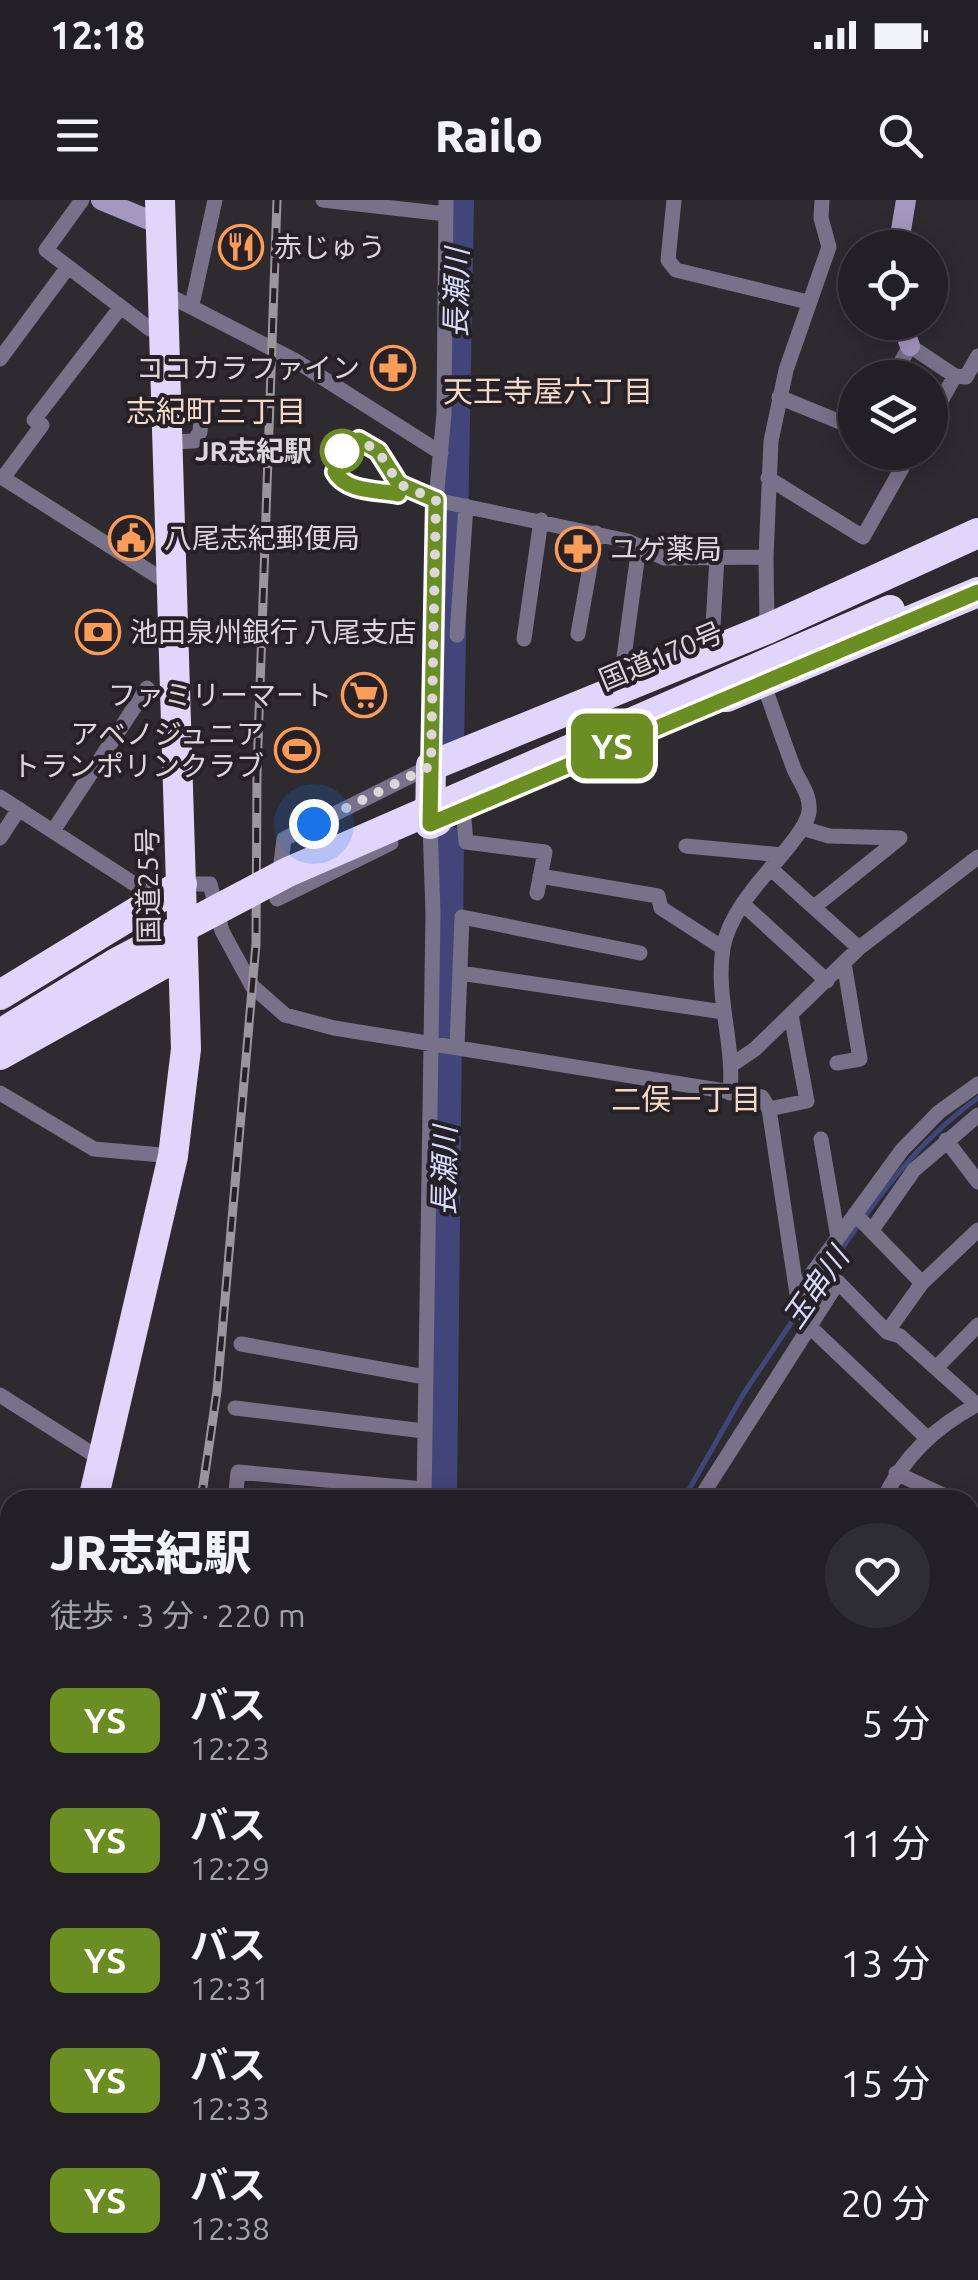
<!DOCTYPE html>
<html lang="ja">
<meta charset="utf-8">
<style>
:root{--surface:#222024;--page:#2e2d31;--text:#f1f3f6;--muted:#a2a3a6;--line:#3f3e41}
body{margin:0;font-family:Ubuntu,"Noto Sans JP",sans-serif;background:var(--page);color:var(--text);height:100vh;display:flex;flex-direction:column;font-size:38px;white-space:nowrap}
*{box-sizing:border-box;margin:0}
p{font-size:32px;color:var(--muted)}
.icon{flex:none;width:55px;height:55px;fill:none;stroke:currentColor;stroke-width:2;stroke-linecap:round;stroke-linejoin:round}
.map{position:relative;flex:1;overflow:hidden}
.side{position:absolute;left:0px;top:1290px;width:980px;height:790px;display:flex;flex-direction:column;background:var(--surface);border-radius:30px 30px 0 0;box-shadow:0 5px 25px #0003,0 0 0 2px var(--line)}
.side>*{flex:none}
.badge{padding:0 20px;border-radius:15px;font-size:35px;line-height:65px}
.controls{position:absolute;left:838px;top:30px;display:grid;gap:20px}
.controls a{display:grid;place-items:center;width:110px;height:110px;border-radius:50%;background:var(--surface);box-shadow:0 5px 25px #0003,0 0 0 2px var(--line);font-size:50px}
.you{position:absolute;width:50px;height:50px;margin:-25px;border:8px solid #fff;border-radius:50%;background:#1a73e8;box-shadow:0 0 0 15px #1a73e833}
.map>.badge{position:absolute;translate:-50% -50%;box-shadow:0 0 0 5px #fff}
.round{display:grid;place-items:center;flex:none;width:105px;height:105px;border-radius:52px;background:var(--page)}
.head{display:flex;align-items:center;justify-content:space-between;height:170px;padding:0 50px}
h1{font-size:48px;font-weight:800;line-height:75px}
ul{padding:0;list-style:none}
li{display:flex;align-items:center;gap:30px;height:120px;padding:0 50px}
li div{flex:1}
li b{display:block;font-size:38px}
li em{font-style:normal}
li .badge{min-width:110px;font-weight:700;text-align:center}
.status{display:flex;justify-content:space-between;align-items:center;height:70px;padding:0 50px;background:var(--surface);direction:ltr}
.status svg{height:28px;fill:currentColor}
header{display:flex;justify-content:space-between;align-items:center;height:130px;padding:0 50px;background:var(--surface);font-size:45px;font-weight:800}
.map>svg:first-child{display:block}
</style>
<div class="status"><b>12:18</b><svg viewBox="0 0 49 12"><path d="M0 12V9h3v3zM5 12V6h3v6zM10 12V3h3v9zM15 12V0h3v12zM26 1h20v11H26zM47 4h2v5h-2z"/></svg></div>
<header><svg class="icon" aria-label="menu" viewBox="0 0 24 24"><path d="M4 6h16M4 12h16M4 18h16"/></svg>Railo<svg class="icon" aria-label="search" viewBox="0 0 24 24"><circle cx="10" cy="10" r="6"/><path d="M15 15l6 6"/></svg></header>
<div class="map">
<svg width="978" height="2080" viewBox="0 0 978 2080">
<rect width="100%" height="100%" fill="#2e2b30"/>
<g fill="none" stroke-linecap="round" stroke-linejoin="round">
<path stroke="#42457a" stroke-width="5" d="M805,1102C857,1028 903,951 978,898
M683,1300L744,1193L799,1111"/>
<path stroke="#42457a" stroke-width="30" d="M449,545L459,0
M442,1300L449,641
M362,2080L365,2070"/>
<path stroke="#78718a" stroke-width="15" d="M82,0L46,50L150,129L165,131
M323,0L446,14
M674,0L668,60L676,70L808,102
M164,93L296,161L441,253
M192,105L215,0
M0,159L68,67
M892,178L910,146L955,176
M779,197L855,228
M166,210L191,211L201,221L200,232L194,241L168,242
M930,220L955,176L966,177L978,156
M0,276L171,385
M3,278L42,225L34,220L120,108
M768,278L863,337L911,252
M408,291C388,296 346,292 335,272L341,251L359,240C381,247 383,267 398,283C408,293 423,296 436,300L628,341L664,358L766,357
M713,426L717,357
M767,429L766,357L771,241L786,170L829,47L821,18L822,0
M578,434L596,333
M457,435L466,306
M524,439L541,320
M624,457L639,346
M0,597L156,698
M463,609L466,642L545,652L537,693
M802,628L829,636L900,638L814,707
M53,631L147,488
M0,638L19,609
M686,646L782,655
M771,669L859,748
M540,676L658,696L661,708L723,748
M279,679L284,639L431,566L436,300L444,214L446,0
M182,684H210L222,731L252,786L285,815L334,828L762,897L769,909L797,1094L809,1126L927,1238
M277,699L391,643
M744,705L827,781
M460,773L723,812
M457,847L462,717L640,753
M837,863L860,859L844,763
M733,864L755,849L859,748L978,657
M0,893L94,949L173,956
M730,893C735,844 715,797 723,748C730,709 767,674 790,645C797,635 807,625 809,612C811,595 800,583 794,569C783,540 773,511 763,482
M769,909L807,901L791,815
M821,939L838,1038
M946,940L978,982
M855,1014L922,1083
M872,1030L914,970L978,915
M797,1094L902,950L939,912L978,884
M887,1132L922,1083L978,1030
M241,1144L425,1177
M937,1167L978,1125
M0,1195L102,1260
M235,1208L424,1231
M896,1273L943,1295
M235,1300L238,1272L424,1289
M424,1300L433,714L430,624L425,626
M699,1300L838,1082L887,1132L900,1136L977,1205
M883,1300C904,1256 935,1227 978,1204
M970,1397L974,1421L978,1424
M970,1580H978
M970,1635L978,1639
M0,1752L10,1754
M970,1799L978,1843
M970,1971L978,1977
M344,2080L347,2070
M825,2080L827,2070"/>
<path stroke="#a497c0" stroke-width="20" d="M101,0L161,25
M898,48L906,0
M901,122L910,146
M970,2056L978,2049
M942,2080L954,2070"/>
<path stroke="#e0d5fb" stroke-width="30" d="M727,497L978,392
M437,621L430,624L431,566L767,429L978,333
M0,795L182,684
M0,855L183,753
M93,1300L173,956L186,849L160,0
M0,1585L10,1586
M0,1693L10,1651"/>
<defs>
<path id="rail" d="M201,1300L217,1191L256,744L257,572L277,0
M50,2080L52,2070"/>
</defs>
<use href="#rail" stroke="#9a979b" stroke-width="9"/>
<use href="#rail" stroke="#252126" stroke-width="5" stroke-dasharray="15" stroke-linecap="butt"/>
<path stroke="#e0d5fb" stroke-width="30" d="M0,834L116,763L288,672L890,410"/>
</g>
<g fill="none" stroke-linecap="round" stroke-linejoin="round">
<defs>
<path id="line" d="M398,294C377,290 346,292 335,272L342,251L359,240L378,251L399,284L436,300L430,624L978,392"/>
</defs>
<use href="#line" stroke="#fff" stroke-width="22"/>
<use href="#line" stroke="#6b8e23" stroke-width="15"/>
<path stroke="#d9d7da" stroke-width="10" stroke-dasharray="0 18" d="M314,624L431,566L436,300L399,284L378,251L359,240L342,251"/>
</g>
<defs>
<symbol id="restaurant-ring" viewBox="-11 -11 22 22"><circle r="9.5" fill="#252126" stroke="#fd9c56" stroke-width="1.5"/><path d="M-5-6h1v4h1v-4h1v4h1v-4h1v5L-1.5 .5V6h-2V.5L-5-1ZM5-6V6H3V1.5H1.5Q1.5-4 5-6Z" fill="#fd9c56"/></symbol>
<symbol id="pharmacy-ring" viewBox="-11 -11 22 22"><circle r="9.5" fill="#252126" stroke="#fd9c56" stroke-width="1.5"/><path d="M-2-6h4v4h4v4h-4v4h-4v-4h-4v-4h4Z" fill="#fd9c56"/></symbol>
<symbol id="civic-ring" viewBox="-11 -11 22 22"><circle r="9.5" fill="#252126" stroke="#fd9c56" stroke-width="1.5"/><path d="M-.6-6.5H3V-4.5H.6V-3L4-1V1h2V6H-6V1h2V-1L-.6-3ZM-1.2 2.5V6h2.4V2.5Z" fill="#fd9c56"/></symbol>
<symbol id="bank-ring" viewBox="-11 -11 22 22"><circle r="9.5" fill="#252126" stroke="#fd9c56" stroke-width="1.5"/><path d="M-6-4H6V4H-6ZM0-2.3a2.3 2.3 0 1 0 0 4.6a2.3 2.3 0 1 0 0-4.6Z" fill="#fd9c56"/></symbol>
<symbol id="supermarket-ring" viewBox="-11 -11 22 22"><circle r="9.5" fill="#252126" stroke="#fd9c56" stroke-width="1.5"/><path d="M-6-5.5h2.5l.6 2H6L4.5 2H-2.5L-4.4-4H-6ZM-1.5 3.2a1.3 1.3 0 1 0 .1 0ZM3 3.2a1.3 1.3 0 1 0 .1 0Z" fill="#fd9c56"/></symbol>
<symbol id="stadium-ring" viewBox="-11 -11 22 22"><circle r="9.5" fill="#252126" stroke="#fd9c56" stroke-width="1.5"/><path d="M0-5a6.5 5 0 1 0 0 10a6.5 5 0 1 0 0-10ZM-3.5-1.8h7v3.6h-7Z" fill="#fd9c56"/></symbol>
</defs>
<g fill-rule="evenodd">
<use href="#restaurant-ring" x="216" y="22" width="50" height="50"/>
<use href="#pharmacy-ring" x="368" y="143" width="50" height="50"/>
<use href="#civic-ring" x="106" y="313" width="50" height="50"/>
<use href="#pharmacy-ring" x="553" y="324" width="50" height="50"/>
<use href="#bank-ring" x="73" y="407" width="50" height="50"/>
<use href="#supermarket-ring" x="339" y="470" width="50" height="50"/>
<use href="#stadium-ring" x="272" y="525" width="50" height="50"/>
</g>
<circle fill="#fff" stroke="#6b8e23" stroke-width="5" cx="342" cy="251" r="20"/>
<g text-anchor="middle" stroke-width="8" stroke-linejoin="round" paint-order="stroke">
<g font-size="28" fill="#d9d7da" stroke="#252126" text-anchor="start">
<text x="274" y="57">赤じゅう</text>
<text x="360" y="178" text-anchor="end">ココカラファイン</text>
<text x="164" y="348">八尾志紀郵便局</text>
<text x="610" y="359">ユゲ薬局</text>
<text x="130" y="442">池田泉州銀行 八尾支店</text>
<text x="332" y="505" text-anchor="end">ファミリーマート</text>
<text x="264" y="544" text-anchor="end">アベノジュニア<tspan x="264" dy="32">トランポリンクラブ</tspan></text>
</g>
<g font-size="28" font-weight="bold" fill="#d9d7da" stroke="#252126" text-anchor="end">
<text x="312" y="261">JR志紀駅</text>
</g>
<g font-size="28" fill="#d9d7da" stroke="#252126">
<text transform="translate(661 456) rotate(-23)" y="10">国道170号</text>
<text transform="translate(148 686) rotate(-91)" y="10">国道25号</text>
</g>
<g font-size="30" font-style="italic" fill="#d7dbfe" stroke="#252126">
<text transform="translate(457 93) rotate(-89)" y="10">長瀬川</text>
<text transform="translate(445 971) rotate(-89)" y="10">長瀬川</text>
<text transform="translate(816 1088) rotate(-55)" y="10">玉串川</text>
</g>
<g font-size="30" fill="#f5d9c7" stroke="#252126">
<text x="548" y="202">天王寺屋六丁目</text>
<text x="216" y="222">志紀町三丁目</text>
<text x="686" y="910">二俣一丁目</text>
</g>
</g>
</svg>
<div class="controls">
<a><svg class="icon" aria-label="locate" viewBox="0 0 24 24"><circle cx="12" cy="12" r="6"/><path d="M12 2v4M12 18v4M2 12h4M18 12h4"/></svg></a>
<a><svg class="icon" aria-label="layers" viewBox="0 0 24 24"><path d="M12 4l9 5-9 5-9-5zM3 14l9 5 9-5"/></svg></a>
</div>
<div class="you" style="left:314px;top:624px"></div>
<b class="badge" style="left:612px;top:546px;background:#6b8e23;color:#fff">YS</b>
<section class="side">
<div class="head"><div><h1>JR志紀駅</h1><p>徒歩 · 3 分 · 220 m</p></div><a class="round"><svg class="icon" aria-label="heart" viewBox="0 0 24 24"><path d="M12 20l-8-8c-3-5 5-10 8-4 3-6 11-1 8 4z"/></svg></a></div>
<ul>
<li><span class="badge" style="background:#6b8e23;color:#fff">YS</span><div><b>バス</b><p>12:23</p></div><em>5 分</em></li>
<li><span class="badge" style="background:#6b8e23;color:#fff">YS</span><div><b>バス</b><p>12:29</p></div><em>11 分</em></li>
<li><span class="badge" style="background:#6b8e23;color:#fff">YS</span><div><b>バス</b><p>12:31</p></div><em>13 分</em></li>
<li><span class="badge" style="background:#6b8e23;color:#fff">YS</span><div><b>バス</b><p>12:33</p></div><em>15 分</em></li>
<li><span class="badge" style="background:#6b8e23;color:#fff">YS</span><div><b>バス</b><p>12:38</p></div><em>20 分</em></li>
</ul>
</section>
</div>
